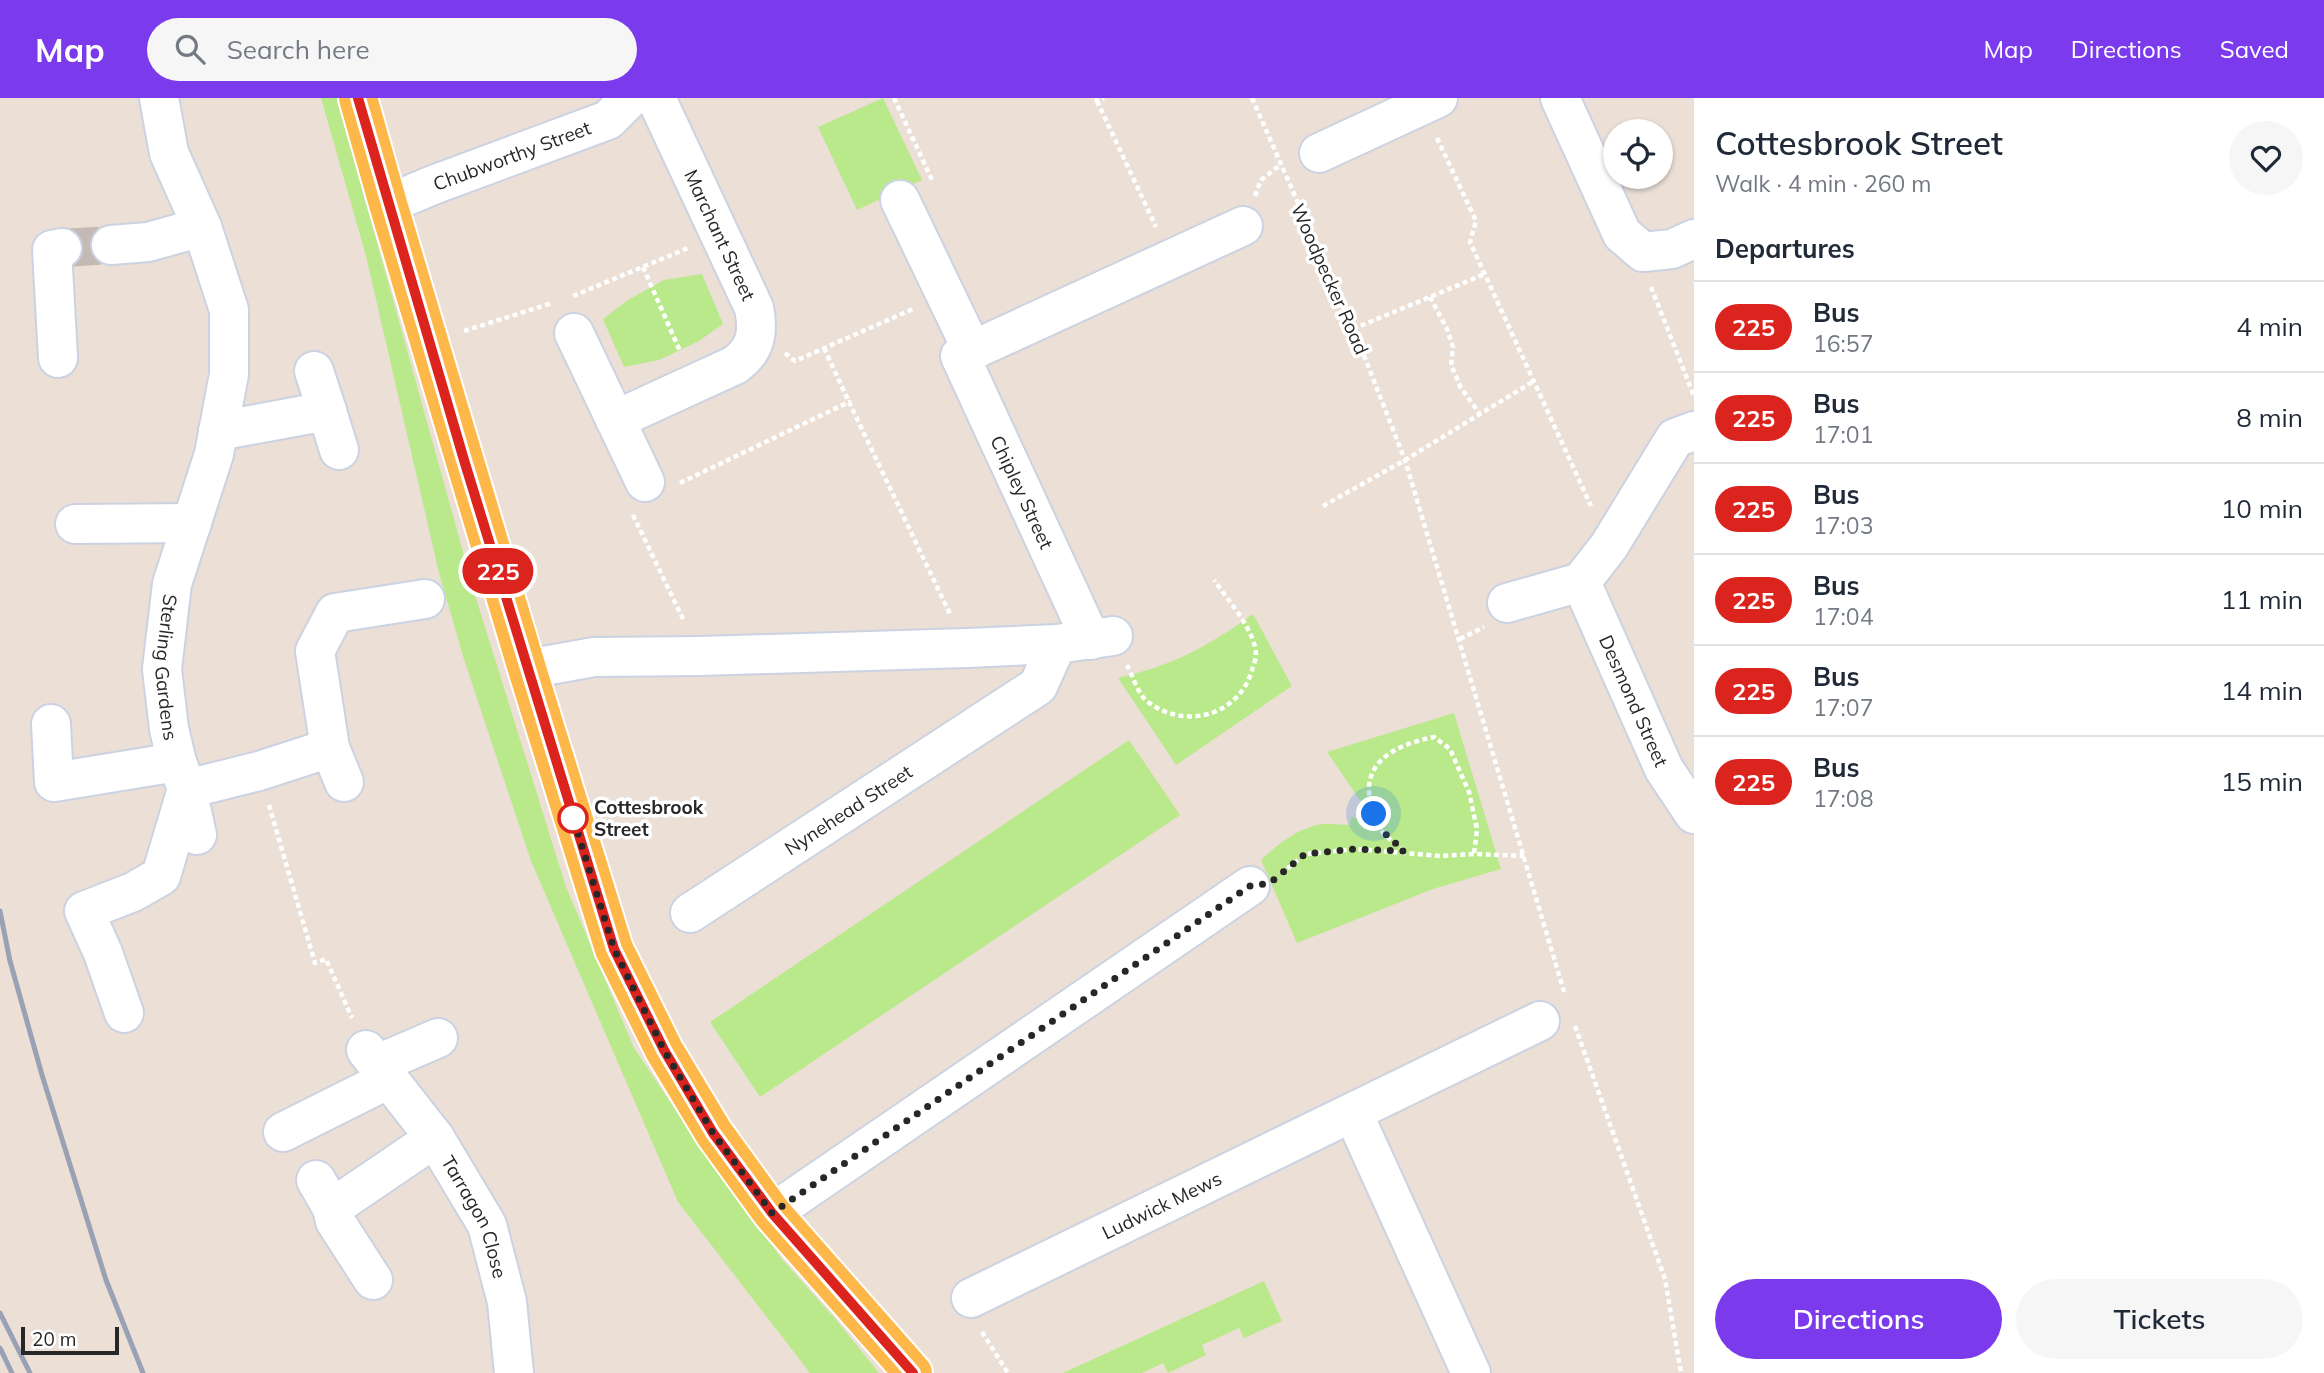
<!DOCTYPE html>
<meta charset="utf-8">
<style>
:root{--surface:#fff;--page:#f6f6f7;--text:#1f2937;--muted:#747a83;--line:#e0e1e3;--accent:#7c3aed}
body{margin:0;font-family:Mulish,sans-serif;background:var(--page);color:var(--text);height:100vh;display:flex;flex-direction:column;font-size:26px;white-space:nowrap}
*{box-sizing:border-box;margin:0}
p{font-size:23px;color:var(--muted)}
.icon{flex:none;width:38px;height:38px;fill:none;stroke:currentColor;stroke-width:2;stroke-linecap:round;stroke-linejoin:round}
.map{position:relative;flex:1;overflow:hidden}
.panel{display:flex;flex-direction:column;background:var(--surface);width:630px}
.panel>*{flex:none}
.badge{padding:0 14px;border-radius:23px;font-size:24px;line-height:46px}
.fabs{position:absolute;left:1603px;top:21px;display:grid;gap:14px}
.fabs a{display:grid;place-items:center;width:70px;height:70px;border-radius:50%;background:var(--surface);box-shadow:0 2px 5px #0004;font-size:35px}
.scale{position:absolute;left:21px;bottom:18px;width:98px;box-sizing:border-box;padding-left:7px;border:4px solid #272727;border-top:0;font-size:19px;line-height:24px;white-space:nowrap;color:#272727;-webkit-text-stroke:5px #fff;paint-order:stroke}
.you{position:absolute;width:35px;height:35px;margin:-18px;border:5px solid #fff;border-radius:50%;background:#1a73e8;box-shadow:0 0 0 10px #1a73e833}
.map>.badge{position:absolute;translate:-50% -50%;box-shadow:0 0 0 4px #fff}
h2{padding:0 21px;font-size:26px;line-height:63px}
.round{display:grid;place-items:center;flex:none;width:74px;height:74px;border-radius:37px;background:var(--page)}
.headline{display:flex;align-items:center;justify-content:space-between;height:119px;padding:0 21px}
h1{font-size:33px;font-weight:600;line-height:52px}
.button{display:flex;gap:14px;margin-top:auto;padding:14px 21px}
.button a{flex:1;height:80px;border-radius:42px;background:var(--accent);color:#fff;font-size:28px;font-weight:600;line-height:80px;text-align:center}
.button a+a{background:var(--page);color:var(--text)}
ul{padding:0;list-style:none}
li{display:flex;align-items:center;gap:21px;height:91px;padding:0 21px;border-top:2px solid var(--line)}
li div{flex:1}
li b{display:block;font-size:26px}
li em{font-style:normal}
li .badge{min-width:77px;font-weight:700;text-align:center}
header{display:flex;align-items:center;gap:42px;box-sizing:border-box;height:98px;padding:0 35px;background:var(--accent);color:#fff}
header strong{font-size:33px}
nav{display:flex;gap:38px;margin-inline-start:auto;font-size:24px}
.search{width:490px;height:63px;background:var(--page);display:flex;align-items:center;gap:18px;box-sizing:border-box;padding:0 24px;border-radius:38px;color:var(--muted);font-size:26px}
main{display:flex;flex:1;min-height:0}
.map>svg:first-child{display:block}
</style>
<header>
<strong>Map</strong>
<div class="search"><svg class="icon" aria-label="search" viewBox="0 0 24 24"><circle cx="10" cy="10" r="6"/><path d="M15 15l6 6"/></svg>Search here</div>
<nav><a>Map</a><a>Directions</a><a>Saved</a></nav>
</header>
<main>
<div class="map">
<svg width="1694" height="1275" viewBox="0 0 1694 1275">
<rect width="100%" height="100%" fill="#ebdfd6"/>
<path fill="#bae98c" d="M321,0H337L475,497L566,789L634,950L695,1041L782,1161L837,1223L879,1275H810L678,1104L531,763L463,558L439,475L366,158Z
M883,0L922,82L857,112L818,29Z
M702,176L723,226L699,243L659,262L624,269L603,221L628,202L664,182Z
M1253,516L1292,588L1176,667L1118,580C1174,567 1207,549 1253,516Z
M1454,615L1501,771L1433,791L1297,845L1261,762C1278,746 1298,730 1322,726C1331,725 1341,727 1350,727L1351,719L1364,722L1366,711L1327,654Z
M1129,642L1180,717L760,999L710,924Z
M1264,1183L1282,1223L1244,1240L1239,1230L1202,1247L1206,1257L1168,1275L1163,1265L1142,1275H1063Z"/>
<g fill="none" stroke-linecap="round" stroke-linejoin="round">
<path stroke="#c4bab3" stroke-width="38" stroke-dasharray="38 19" stroke-linecap="butt" d="M62,150L111,147"/>
<defs>
<g id="minor">
<path id="s1" d="M159,0L169,55L202,129L229,212V276L214,356L172,486L162,571L169,631L177,664L187,691L259,673L330,650L315,553L335,515L425,501"/>
<path d="M1560,0L1622,136L1643,154L1672,151L1694,141"/>
<path d="M1319,55L1438,0"/>
<path d="M900,102L972,252"/>
<path id="s2" d="M388,106L433,87L608,22L630,0"/>
<path d="M111,147L148,144L202,129"/>
<path d="M574,235L645,384"/>
<path d="M58,260L52,152L62,150"/>
<path d="M314,273L327,313"/>
<path d="M615,322L735,267C756,252 759,234 754,210L656,0"/>
<path d="M218,333L327,313L339,352"/>
<path d="M75,426L192,425"/>
<path id="s3" d="M1581,484L1664,671L1694,716"/>
<path d="M1507,505L1581,484L1609,448L1675,340L1694,333"/>
<path d="M1091,542L960,258L1243,128"/>
<path d="M527,571L594,559L701,558L967,550L1057,546L1113,538"/>
<path d="M51,626L54,684L177,664"/>
<path d="M330,650L344,684"/>
<path id="s4" d="M690,815L1038,588L1057,546"/>
<path d="M124,915L103,855L84,813L133,794L161,778L187,691L197,737"/>
<path id="s5" d="M366,952L435,1040L487,1127L507,1204L514,1275"/>
<path d="M378,966L438,940"/>
<path d="M1353,1015L1471,1275"/>
<path d="M283,1034L389,981"/>
<path d="M316,1082L332,1110L335,1123L373,1182"/>
<path d="M332,1110L435,1040"/>
<path d="M772,1115L1250,788"/>
<path id="s6" d="M971,1200L1540,923"/>
</g>
<path id="major" d="M358,0L388,106L527,571L614,851L664,952L714,1035L772,1115L913,1275"/>
</defs>
<use href="#minor" stroke="#cbd3e2" stroke-width="42"/>
<use href="#major" stroke="#fff" stroke-width="42"/>
<path stroke="#fff" stroke-width="4.5" stroke-dasharray="5 3.5" stroke-linecap="butt" d="M894,0L933,84
M1096,0L1097,3L1104,0
M1252,0L1356,237L1405,362L1565,897
M1097,3L1156,129
M1437,40L1476,123L1470,144L1591,408
M1255,98L1261,82L1280,67
M643,169L680,253
M1651,189L1694,298
M573,198L688,150
M1430,199L1447,231L1453,249L1451,267L1461,290L1480,316
M1353,231L1485,176
M464,233L552,205
M824,250L849,304
M785,255L795,263L913,211
M680,385L849,304L950,516
M1323,408L1405,362L1534,283
M633,417L684,523
M1460,541L1484,529
M1127,567C1133,578 1138,597 1148,604C1185,632 1239,618 1252,572C1253,568 1256,561 1256,557C1256,533 1227,501 1214,482
M269,707L315,865L326,861L352,920
M1404,753C1397,746 1385,739 1380,731C1377,726 1376,720 1374,715C1355,667 1393,647 1434,639L1450,651L1469,694L1477,731L1474,756
M1281,776L1305,756L1356,751L1441,758L1474,756L1524,758
M1575,928L1665,1181L1681,1275
M982,1234L1008,1275"/>
<use href="#minor" stroke="#fff" stroke-width="38"/>
<use href="#major" stroke="#feb849" stroke-width="38"/>
<path stroke="#99a1b4" stroke-width="5" d="M0,813L10,863L42,977L106,1182L143,1275
M0,1215L30,1275
M0,1250L12,1275"/>
</g>
<g fill="none" stroke-linecap="round" stroke-linejoin="round">
<defs>
<path id="line" d="M358,0L464,362L614,851L664,952L713,1035L772,1115L913,1275"/>
</defs>
<use href="#line" stroke="#fff" stroke-width="16"/>
<use href="#line" stroke="#dc241f" stroke-width="10"/>
<path stroke="#272727" stroke-width="7" stroke-dasharray="0 12.6" d="M573,720L570,710L614,851L664,952L713,1035L772,1115L1250,788L1270,785L1305,756L1356,751L1404,753L1380,731L1374,716"/>
</g>
<circle fill="#fff" stroke="#dc241f" stroke-width="3.5" cx="573" cy="720" r="14"/>
<g text-anchor="middle" stroke-width="7" stroke-linejoin="round" paint-order="stroke">
<g font-size="19" fill="#272727" stroke="#fff">
<text dy="7" stroke="none"><textPath href="#s2" startOffset="133">Chubworthy Street</textPath></text>
<text transform="translate(720 137) rotate(65)" y="7">Marchant Street</text>
<text transform="translate(1330 181) rotate(66)" y="7">Woodpecker Road</text>
<text transform="translate(1022 394) rotate(65)" y="7">Chipley Street</text>
<text dy="7" stroke="none"><textPath href="#s1" startOffset="590">Sterling Gardens</textPath></text>
<text dy="7" stroke="none"><textPath href="#s3" startOffset="130">Desmond Street</textPath></text>
<text dy="7" stroke="none"><textPath href="#s4" startOffset="189">Nynehead Street</textPath></text>
<text dy="7" stroke="none"><textPath href="#s6" startOffset="212">Ludwick Mews</textPath></text>
<text dy="7" stroke="none"><textPath href="#s5" startOffset="201">Tarragon Close</textPath></text>
</g>
<g font-size="19" font-weight="bold" fill="#272727" stroke="#fff" text-anchor="start">
<text x="594" y="716">Cottesbrook<tspan x="594" dy="22">Street</tspan></text>
</g>
</g>
</svg>
<div class="fabs">
<a><svg class="icon" aria-label="locate" viewBox="0 0 24 24"><circle cx="12" cy="12" r="6"/><path d="M12 2v4M12 18v4M2 12h4M18 12h4"/></svg></a>
</div>
<div class="scale">20 m</div>
<div class="you" style="left:1374px;top:716px"></div>
<b class="badge" style="left:498px;top:473px;background:#dc241f;color:#fff">225</b>
</div>
<section class="panel">
<div class="headline"><div><h1>Cottesbrook Street</h1><p>Walk · 4 min · 260 m</p></div><a class="round"><svg class="icon" aria-label="heart" viewBox="0 0 24 24"><path d="M12 20l-8-8c-3-5 5-10 8-4 3-6 11-1 8 4z"/></svg></a></div>
<h2>Departures</h2>
<ul>
<li><span class="badge" style="background:#dc241f;color:#fff">225</span><div><b>Bus</b><p>16:57</p></div><em>4 min</em></li>
<li><span class="badge" style="background:#dc241f;color:#fff">225</span><div><b>Bus</b><p>17:01</p></div><em>8 min</em></li>
<li><span class="badge" style="background:#dc241f;color:#fff">225</span><div><b>Bus</b><p>17:03</p></div><em>10 min</em></li>
<li><span class="badge" style="background:#dc241f;color:#fff">225</span><div><b>Bus</b><p>17:04</p></div><em>11 min</em></li>
<li><span class="badge" style="background:#dc241f;color:#fff">225</span><div><b>Bus</b><p>17:07</p></div><em>14 min</em></li>
<li><span class="badge" style="background:#dc241f;color:#fff">225</span><div><b>Bus</b><p>17:08</p></div><em>15 min</em></li>
</ul>
<div class="button"><a>Directions</a><a>Tickets</a></div>
</section>
</main>
